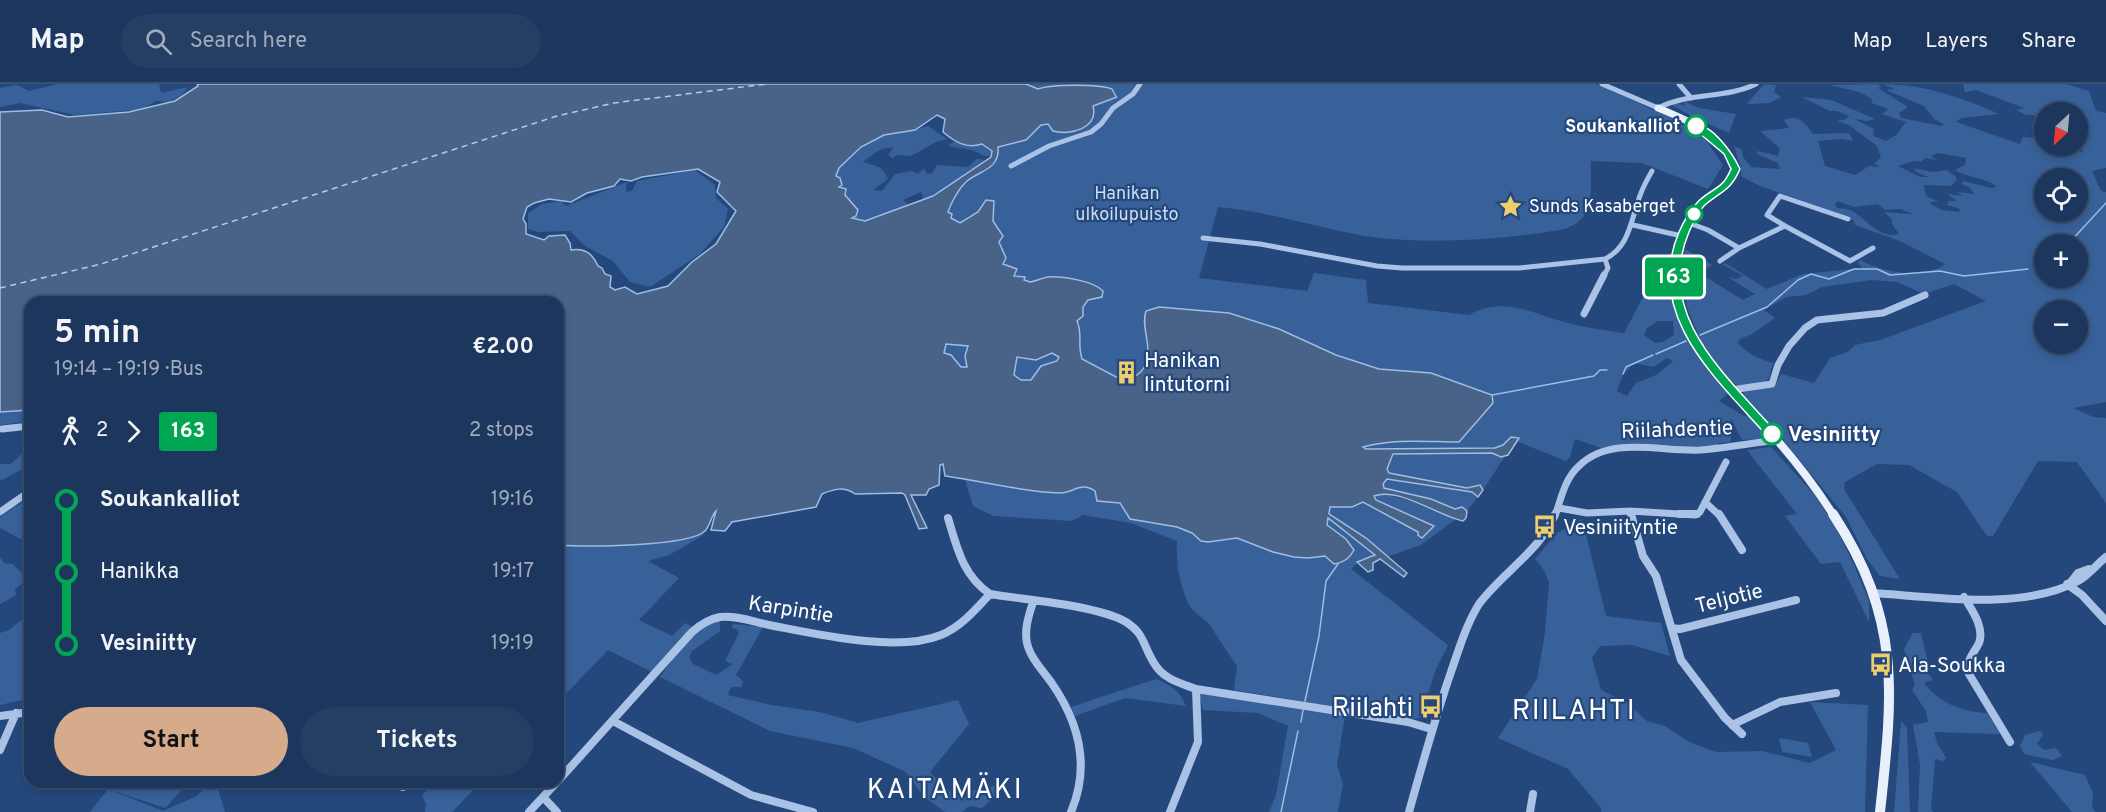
<!DOCTYPE html>
<meta charset="utf-8">
<style>
:root{--surface:#1c365d;--page:#253e63;--text:#f1f3f6;--muted:#a0abbc;--line:#3a5072;--accent:#d6ab8b}
body{margin:0;font-family:Overpass,sans-serif;background:var(--page);color:var(--text);height:100vh;display:flex;flex-direction:column;font-size:22px;white-space:nowrap}
*{box-sizing:border-box;margin:0}
p{font-size:20px;color:var(--muted)}
.icon{flex:none;width:33px;height:33px;fill:none;stroke:currentColor;stroke-width:2;stroke-linecap:round;stroke-linejoin:round}
.map{position:relative;flex:1;overflow:hidden}
.panel{position:absolute;left:24px;top:212px;width:540px;height:492px;display:flex;flex-direction:column;background:var(--surface);border-radius:18px;box-shadow:0 3px 9px #0003,0 0 0 2px var(--line)}
.panel>*{flex:none}
.badge{padding:0 12px;border-radius:4px;font-size:21px;line-height:39px}
.needle{width:39px;rotate:206deg}
.tools{position:absolute;left:2034px;top:18px;display:grid;gap:12px}
.tools a{display:grid;place-items:center;width:54px;height:54px;border-radius:50%;background:var(--surface);box-shadow:0 3px 9px #0003,0 0 0 2px var(--line);font-size:30px}
.map>.badge{position:absolute;translate:-50% -50%;box-shadow:0 0 0 3px #fff}
.legs{display:flex;align-items:center;gap:9px;height:66px;padding:0 30px;font-size:20px}
.legs p{margin-inline-start:auto}
.overview{display:flex;align-items:center;justify-content:space-between;height:102px;padding:0 30px}
h1{font-size:33px;font-weight:700;line-height:45px}
.button{display:flex;gap:12px;margin-top:auto;padding:12px 30px}
.button a{flex:1;height:69px;border-radius:36px;background:var(--accent);color:#111;font-size:24px;font-weight:700;line-height:69px;text-align:center}
.button a+a{background:var(--page);color:var(--text)}
ul{padding:0 30px;list-style:none}
li{display:flex;align-items:center;gap:21px;height:72px;font-size:22px}
li i{display:grid;place-items:center;width:9px;height:100%;margin:0 8px;background:currentColor}
li i::after{content:'';width:15px;height:15px;margin:-8px;border:4px solid;border-radius:50%;background:var(--surface)}
li p{margin-inline-start:auto}
li:first-child i{background:linear-gradient(#0000 50%,currentColor 0)}
li:last-child i{background:linear-gradient(currentColor 50%,#0000 0)}
header{display:flex;align-items:center;gap:36px;box-sizing:border-box;height:84px;padding:0 30px;background:var(--surface);border-bottom:2px solid var(--line)}
header strong{font-size:28px}
nav{display:flex;gap:33px;margin-inline-start:auto;font-size:21px}
.search{width:420px;height:54px;background:var(--page);display:flex;align-items:center;gap:15px;box-sizing:border-box;padding:0 21px;border-radius:33px;color:var(--muted);font-size:22px}
.map>svg:first-child{display:block}
</style>
<header>
<strong>Map</strong>
<div class="search"><svg class="icon" aria-label="search" viewBox="0 0 24 24"><circle cx="10" cy="10" r="6"/><path d="M15 15l6 6"/></svg>Search here</div>
<nav><a>Map</a><a>Layers</a><a>Share</a></nav>
</header>
<div class="map">
<svg width="2106" height="728" viewBox="0 0 2106 728">
<rect width="100%" height="100%" fill="#25487c"/>
<path fill="#386199" fill-rule="evenodd" d="M58,0H159L161,9L188,3L182,11L168,18L156,17L146,23L134,26L75,31L20,19L0,23V4L17,1L29,7Z
M1007,0H1596L1678,37L1706,56L1723,81L1708,105L1642,79L1591,77C1590,107 1598,137 1560,146C1498,156 1416,162 1354,150C1308,141 1264,127 1218,123L1199,194L1307,207L1314,189L1366,196L1368,219L1469,231C1504,211 1533,230 1568,239C1586,244 1605,246 1624,249L1650,200L1673,214L1691,259L1728,310L1719,317L1744,332L1748,331L1764,347L1763,355L1742,356L1731,334V358L1718,359L1719,362L1693,364L1630,360L1601,364L1575,355L1570,373L1566,377L1516,357L1511,365L1503,361L1495,364L1389,366L1380,390L960,297L926,241L1006,189L970,131L960,139L951,133L948,128C954,104 975,93 995,80L991,72C982,73 980,69 972,66C963,64 956,65 948,61L963,54ZM1658,237H1673L1674,251L1663,258L1655,259L1644,251L1647,244ZM1667,274L1673,277L1656,291L1636,299L1627,312L1617,307L1623,291L1634,279L1654,283Z
M1764,0L1776,1L1774,8L1781,13L1770,19L1747,20Z
M1876,0L1882,2L1878,4L1908,23L1899,29L1901,34L1941,42L1944,40L1934,35L1924,22L1886,6L1895,5L1883,0C1923,0 1963,14 1999,30L1961,34L1956,38L2020,60L2023,53L2044,55V62H2067L2075,67L2084,68L2076,62L2078,28H2044V33V31H2026L2016,26L2024,24L1976,6L1965,8L1963,0H2066L2089,7L2096,27L2106,29V84L2092,87L2101,107L2106,108V318L2073,324L2093,333L2106,334V419L2077,378L2038,377L1993,452H1987L1957,408L1909,381L1877,380L1845,398L1844,405L1900,495L1880,492L1867,475L1846,433L1771,341L1758,330L1743,311L1744,308L1776,300L1781,290L1814,299L1830,274L1848,268L1855,261L1880,256L1986,217L1954,200L1924,210L1897,198L1872,196L1822,203L1806,211L1786,213L1764,226L1775,234L1752,250L1740,255L1738,259C1747,270 1760,275 1773,279L1769,294L1765,298L1740,302L1730,298L1712,274L1699,253L1687,223L1683,199L1685,165L1712,181L1701,188L1702,191L1743,216L1755,210L1728,193L1736,195L1743,192L1722,180L1725,179L1767,205L1803,190L1862,184L1858,178L1860,176C1883,188 1922,197 1945,180L1900,157L1855,141L1854,137L1845,132L1760,102L1741,92C1743,80 1735,73 1735,62L1742,66L1743,73L1751,83L1780,85L1778,79L1757,70L1758,67L1778,72L1780,64L1760,47L1789,44L1784,36C1800,30 1804,39 1813,50L1849,49L1853,57L1841,55L1818,57L1825,82L1855,91L1869,82L1880,83L1874,79L1881,74L1877,62L1849,41L1837,37L1846,35L1849,32L1837,27H1830L1802,13L1831,16L1875,35L1867,37L1854,35L1874,45L1873,52L1886,57L1896,51L1906,38L1882,30L1888,25L1872,19L1871,14L1859,8L1830,1ZM1938,69L1966,74L1965,81L1955,86C1966,93 1990,95 1997,103L1991,104L1963,97L1962,100L1969,103L1975,110L1957,108L1963,112L1947,110L1957,117H1949L1947,121L1960,125L1959,128L1942,126L1929,119L1937,117L1926,112L1924,101L1951,102L1957,96L1955,92L1946,86L1933,88L1913,84L1918,89L1929,93H1920L1898,82L1914,77L1921,78L1925,74L1937,76L1931,72ZM2044,94H2078V128H2044ZM1837,117L1854,123L1878,120L1885,126L1900,125L1913,130L1884,128L1892,135V140L1899,150C1881,156 1866,135 1852,127C1848,125 1842,124 1837,124L1835,121ZM2044,160H2078V194H2044ZM2044,226H2078V260H2044Z
M1683,17L1699,24L1736,30L1729,49L1695,34L1672,21L1675,19L1686,22Z
M928,42L947,55L936,58L911,72L898,71L892,74L888,71L893,64C881,62 872,71 863,78C874,82 883,81 888,95L873,106L882,107L895,90L911,87L918,90L924,85L927,90L932,89L937,81L968,83L977,75L985,76L964,91L965,93L924,116L921,108L903,116L908,120H913L861,141L848,132L854,122C850,114 843,112 839,104C831,91 843,71 847,58L908,44L915,46Z
M695,86L715,101L716,114L728,125L724,143L700,170L650,203L630,198L613,177L585,162L570,147L538,148L528,145V129L542,120L561,117L566,122L627,98L626,108L632,107L637,97Z
M30,296V337L0,341V297Z
M1036,355L1299,411L1376,471L1362,475L1351,485L1448,561L1436,585L1420,634L1411,635L1234,606L1237,582C1227,568 1218,552 1208,539C1202,533 1191,527 1188,519C1179,496 1176,483 1177,457L1131,439L1083,431L1072,437L993,432L973,422L964,393L989,400Z
M30,362V381L2,396L0,395V380H11Z
M1771,363L1813,409L1835,442L1854,481L1869,517V538L1840,478L1821,480L1785,432L1797,430L1747,366Z
M1395,369H1492L1505,372L1483,406L1477,401L1467,404L1388,389L1387,385Z
M741,388L719,440L711,446L716,427L702,452L669,471L648,477L679,494L639,536L672,552L685,539L692,542L652,588L608,566L558,618V397Z
M1390,394L1472,408L1478,413L1467,427L1459,424L1455,426L1384,404L1383,400Z
M1383,410L1416,418L1454,431L1456,435L1421,461L1387,473L1329,429L1328,425L1330,423L1343,424L1363,418L1418,448L1433,442L1374,414V412Z
M30,413V460L0,444V433Z
M1582,435L1606,532L1661,539L1670,572L1632,561L1600,562L1592,574L1601,606L1627,619L1647,637L1665,642L1689,658L1716,668L1762,667L1810,679L1836,666L1810,618L1868,621L1865,728H1601V724L1568,685L1498,654L1537,595L1545,549L1549,499L1544,486L1535,475L1557,449Z
M0,473L4,479L13,480L28,495L15,505L16,511L0,520Z
M30,529V618L22,616L0,621V549L9,546Z
M720,537V547L692,567L689,573L693,580L716,591L733,580L725,577L739,549L737,545L732,544L733,540L763,543L736,591L743,597L742,603H731L728,611L771,621L820,628L858,639L958,616L969,640L930,688L953,711L997,701L1003,704L982,724L970,722L962,728H945L924,713L906,688L853,664L770,647L660,593C675,572 694,542 720,537Z
M1913,549H1921L1928,579L1919,578L1918,582L1928,589L1933,596L1924,599C1939,619 1963,628 1987,629L2000,650L1934,648L1937,659L1946,674L1943,677L1935,675L1931,724L1933,728H1918L1920,681L1913,641L1928,638L1926,627L1912,606L1915,601L1904,565Z
M1156,595C1171,601 1180,607 1186,622L1125,614L1075,632L1071,623Z
M1199,609L1345,631L1337,681L1343,700L1338,728H1269L1276,711L1288,642L1258,629L1203,626Z
M1901,637L1907,644L1910,728H1894Z
M2040,647L2043,651L2037,660L2044,666L2056,664L2062,672L2053,676L2024,670L2020,662L2025,651Z
M1779,654L1808,659L1812,673L1782,668Z
M2030,678L2085,691L2093,709L2092,723L2095,728H2072Z
M86,698H189L165,724L108,705L163,727L197,712L210,698H216L225,728H90L108,705Z
M436,698H481L452,728H425L426,720L422,711Z"/>
<path fill="#486288" stroke="#9dbde5" stroke-width="1.5" fill-rule="evenodd" d="M197,0H1026L1038,5C1052,0 1099,0 1112,5C1112,5 1116,13 1117,13L1093,22C1099,44 1070,52 1053,47L1048,40L1041,41L1026,56L998,63C1000,87 978,86 965,99C958,106 951,119 948,128L952,130L951,134L960,139L978,128L986,116L994,117L993,137L1003,152L999,158L1006,174L1003,180L1017,185L1014,192L1025,193L1024,196L1030,198C1036,197 1042,194 1048,193C1062,192 1094,197 1103,207L1102,213L1088,216L1083,223V232L1077,237C1083,250 1077,259 1082,275L1118,294L1137,291C1160,274 1139,246 1146,227L1159,223L1229,229L1279,245L1336,271L1379,285L1431,289L1492,311L1493,319L1459,358C1428,358 1394,354 1363,363L1366,365L1495,364L1503,361L1511,353L1519,354L1508,371L1501,373L1492,369L1393,370L1387,385L1389,389L1467,404L1480,401L1483,406L1478,413L1472,408L1387,395L1383,400L1384,404L1431,415L1455,425L1462,423L1467,427L1466,434L1463,437C1439,432 1399,403 1374,412L1376,416L1434,442L1422,454L1418,451V448L1363,418L1352,423H1330L1329,430L1366,454L1407,489L1404,493L1380,475L1373,479V486L1368,488L1357,478L1375,471L1328,434L1327,441L1346,455L1354,466C1350,474 1343,479 1334,480L1325,472L1308,474L1294,473L1273,468L1237,454L1208,458L1201,457L1192,449L1177,443L1130,435L1120,419L1097,417L1095,407C1080,397 1074,409 1060,409C1022,408 983,397 945,392L943,380L940,381L939,401L929,405L926,411H911L927,444L919,445L905,411L902,409L855,410C844,402 834,405 822,410L816,423L732,438L725,447L711,446L716,427C711,432 710,442 705,447C688,463 584,463 558,461V218H30V326L0,328V28L42,26L68,33L129,28L175,17L198,2ZM937,31L945,35L943,48C955,58 966,65 982,60L992,67L991,73L933,112L865,137L852,134L856,132L858,126L845,111L846,105L839,103L842,101L840,94L836,92L839,84L861,63L884,51L915,46ZM698,85L720,98L717,108L736,127L716,160L692,178L668,202L637,210L625,203L615,206L610,203L611,192L605,190L602,184L598,182C592,169 585,164 571,166L570,159L565,151L549,152L544,156L526,150V140L523,135L527,123L534,119L549,115L571,118L587,109L614,102L620,95L631,97L642,93ZM946,260L968,262L965,272L967,283H961L951,271L944,269ZM1052,269L1059,273L1057,277L1041,282L1031,296H1021L1014,291L1017,273L1036,276Z"/>
<g fill="none" stroke-linecap="round" stroke-linejoin="round">
<path stroke="#9dbde5" stroke-width="1.5" d="M2068,160L2106,119
M2037,184L2044,185
M1700,251L1767,223L1798,196L1811,190L1829,195L1854,185H1877L1890,191L1940,187L1964,192L2028,185
M1656,270L1686,257
M1623,290L1626,283L1653,271
M1492,311L1594,292L1600,286H1607
M1305,617L1319,552L1326,497L1338,480
M1301,638L1303,626
M1281,728L1298,647"/>
<path stroke="#b4cced" stroke-width="1.5" stroke-dasharray="6 4.5" stroke-linecap="butt" d="M0,204L101,180L557,32L614,19L767,0"/>
<path stroke="#a9c2e5" stroke-width="5" d="M1602,0L1658,24C1689,8 1725,15 1756,0
M1679,0L1691,14
M1011,82L1049,62L1091,48L1101,40L1113,24L1133,10L1140,0
M1689,139L1708,146L1739,164L1785,142L1850,177L1873,164
M1633,141L1682,152
M1785,142L1767,131L1780,112L1848,135
M1203,154L1260,160L1377,182L1402,184H1519L1605,175C1631,162 1631,133 1641,109C1644,101 1648,94 1652,87
M1720,177L1739,164
M1603,193L1608,184L1605,175"/>
<path stroke="#a9c2e5" stroke-width="7" d="M1584,230L1604,191
M1731,306L1772,300L1778,281L1789,262L1805,244L1817,236L1883,229L1925,211
M2,345L30,342
M1705,418L1720,432
M1559,424L1587,429L1630,427L1695,431L1700,428L1726,378
M1630,427L1631,432
M0,428L30,407
M1555,432C1561,415 1565,394 1579,382C1610,351 1661,368 1700,366C1726,364 1752,359 1778,356"/>
<path stroke="#a9c2e5" stroke-width="8" d="M1631,430L1643,472L1656,492L1681,576L1725,634L1742,650
M1679,430H1697
M1719,430L1742,466
M948,434C957,464 963,492 990,510C1025,516 1097,521 1126,538C1145,550 1143,562 1154,579C1163,595 1180,599 1196,605L1408,638L1431,645
M2071,498L2078,489L2089,485
M2067,500L2082,511L2106,537
M1874,509C1935,513 2022,527 2078,497C2089,491 2097,480 2106,473
M1964,513C1971,525 1985,543 1979,559C1973,571 1966,575 1969,590L2010,658
M1033,518C1029,531 1024,545 1027,559C1030,573 1042,586 1051,598C1079,638 1091,681 1071,728
M1672,544L1680,545L1796,516
M0,632L30,628
M613,637L751,711L813,728
M1732,641L1780,618L1836,609
M0,666L16,629
M558,697L692,548C700,541 709,535 720,533C736,531 754,538 769,541C816,550 897,569 941,551C961,543 976,525 990,510
M388,698L403,703
M543,713L557,728
M529,728L557,698
M1170,728L1198,658L1196,605
M1409,728C1422,681 1435,634 1451,588C1459,565 1466,541 1479,520C1501,490 1543,464 1555,430
M1530,728L1533,710"/>
<path stroke="#e9f0fc" stroke-width="7" d="M1658,24C1690,37 1723,51 1735,85C1730,103 1715,106 1702,118C1683,137 1675,167 1674,193"/>
<path stroke="#e9f0fc" stroke-width="8" d="M1674,191C1677,258 1728,301 1770,348C1793,374 1815,402 1834,432"/>
<path stroke="#e9f0fc" stroke-width="10" d="M1833,430C1902,536 1893,609 1880,728"/>
</g>
<path fill="#00a651" stroke="#fff" stroke-width="1.5" d="M1693,40C1712,39 1733,70 1740,85C1731,106 1722,107 1706,120C1699,126 1693,139 1689,148C1654,231 1726,291 1776,348L1778,350L1772,355L1768,353C1718,296 1643,232 1679,148C1683,139 1690,127 1696,120C1709,104 1721,109 1731,85L1724,70L1693,44Z"/>
<defs>
<symbol id="sight-bare" viewBox="-9 -9 18 18"><path d="M0-6L1.8-2.2L6-1.7L2.9 1.2L3.7 5.4L0 3.3L-3.7 5.4L-2.9 1.2L-6-1.7L-1.8-2.2Z" fill="#eecd6d" stroke="#25487c" stroke-width="2.5" paint-order="stroke"/></symbol>
<symbol id="building-bare" viewBox="-9 -9 18 18"><path d="M-4-6H4V6H1V3H-1V6H-4ZM-2.5-4.3h1.7v1.8h-1.7ZM.8-4.3h1.7v1.8H.8ZM-2.5-1h1.7V.8h-1.7ZM.8-1h1.7V.8H.8Z" fill="#eecd6d" stroke="#25487c" stroke-width="2.5" paint-order="stroke"/></symbol>
<symbol id="bus-bare" viewBox="-9 -9 18 18"><path d="M-5-6H5V4H4V6H2V4H-2V6H-4V4H-5ZM-3.5-4V0h7V-4ZM-3.5 1.2v1.5H-2V1.2ZM2 1.2v1.5H3.5V1.2Z" fill="#eecd6d" stroke="#25487c" stroke-width="2.5" paint-order="stroke"/></symbol>
</defs>
<g fill-rule="evenodd">
<use href="#sight-bare" x="1494" y="106" width="33" height="33"/>
<use href="#building-bare" x="1110" y="272" width="33" height="33"/>
<use href="#bus-bare" x="1528" y="426" width="33" height="33"/>
<use href="#bus-bare" x="1864" y="564" width="33" height="33"/>
<use href="#bus-bare" x="1414" y="606" width="33" height="33"/>
</g>
<g fill="#fff" stroke="#00a651" stroke-width="3">
<circle cx="1696" cy="42" r="10"/>
<circle cx="1694" cy="130" r="8"/>
<circle cx="1772" cy="350" r="10"/>
</g>
<g text-anchor="middle" stroke-width="4.5" stroke-linejoin="round" paint-order="stroke">
<g font-size="18" font-weight="bold" fill="#fff" stroke="#25487c" text-anchor="end">
<text x="1680" y="48">Soukankalliot</text>
</g>
<g font-size="18" fill="#cbddf4" stroke="#25487c">
<text x="1127" y="115">Hanikan<tspan x="1127" dy="21">ulkoilupuisto</tspan></text>
</g>
<g font-size="18" fill="#fff" stroke="#25487c" text-anchor="start">
<text x="1529" y="128">Sunds Kasaberget</text>
</g>
<g font-size="21" fill="#fff" stroke="#25487c" text-anchor="start">
<text x="1144" y="283">Hanikan<tspan x="1144" dy="24">lintutorni</tspan></text>
<text x="1563" y="450">Vesiniityntie</text>
<text x="1898" y="588">Ala-Soukka</text>
</g>
<g font-size="21" fill="#fff" stroke="#25487c">
<text transform="translate(1677 345) rotate(-2)" y="7">Riilahdentie</text>
<text transform="translate(1729 514) rotate(-14)" y="7">Teljotie</text>
<text transform="translate(791 525) rotate(9)" y="7">Karpintie</text>
</g>
<g font-size="21" font-weight="bold" fill="#fff" stroke="#25487c" text-anchor="start">
<text x="1788" y="357">Vesiniitty</text>
</g>
<g font-size="26" fill="#fff" stroke="#25487c" text-anchor="end">
<text x="1413" y="632">Riilahti</text>
</g>
<g font-size="28" letter-spacing="1.5" fill="#fff" stroke="#25487c">
<text x="1574" y="635">RIILAHTI</text>
<text x="945" y="714">KAITAMÄKI</text>
</g>
</g>
</svg>
<div class="tools">
<a><svg class="needle" viewBox="-14 -14 28 28"><path d="M0-13l5 13h-10z" fill="#e53935"/><path d="M0 13l5-13h-10z" fill="#a0abbc"/></svg></a>
<a><svg class="icon" aria-label="locate" viewBox="0 0 24 24"><circle cx="12" cy="12" r="6"/><path d="M12 2v4M12 18v4M2 12h4M18 12h4"/></svg></a>
<a>+</a>
<a>−</a>
</div>
<b class="badge" style="left:1674px;top:193px;background:#00a651;color:#fff">163</b>
<section class="panel">
<div class="overview"><div><h1>5 min</h1><p>19:14 – 19:19 · Bus</p></div><b>€2.00</b></div>
<div class="legs"><svg class="icon" aria-label="walk" viewBox="0 0 24 24"><circle cx="13" cy="4" r="2"/><path d="M13 8l-2 6 4 7M11 14l-3 7M7 12l3-4h3l4 4"/></svg>2<svg class="icon" aria-label="forward" viewBox="0 0 24 24"><path d="M9 5l7 7-7 7"/></svg><b class="badge" style="background:#00a651;color:#fff">163</b><p>2 stops</p></div>
<ul>
<li><i style="color:#00a651"></i><b>Soukankalliot</b><p>19:16</p></li>
<li><i style="color:#00a651"></i><span>Hanikka</span><p>19:17</p></li>
<li><i style="color:#00a651"></i><b>Vesiniitty</b><p>19:19</p></li>
</ul>
<div class="button"><a>Start</a><a>Tickets</a></div>
</section>
</div>
